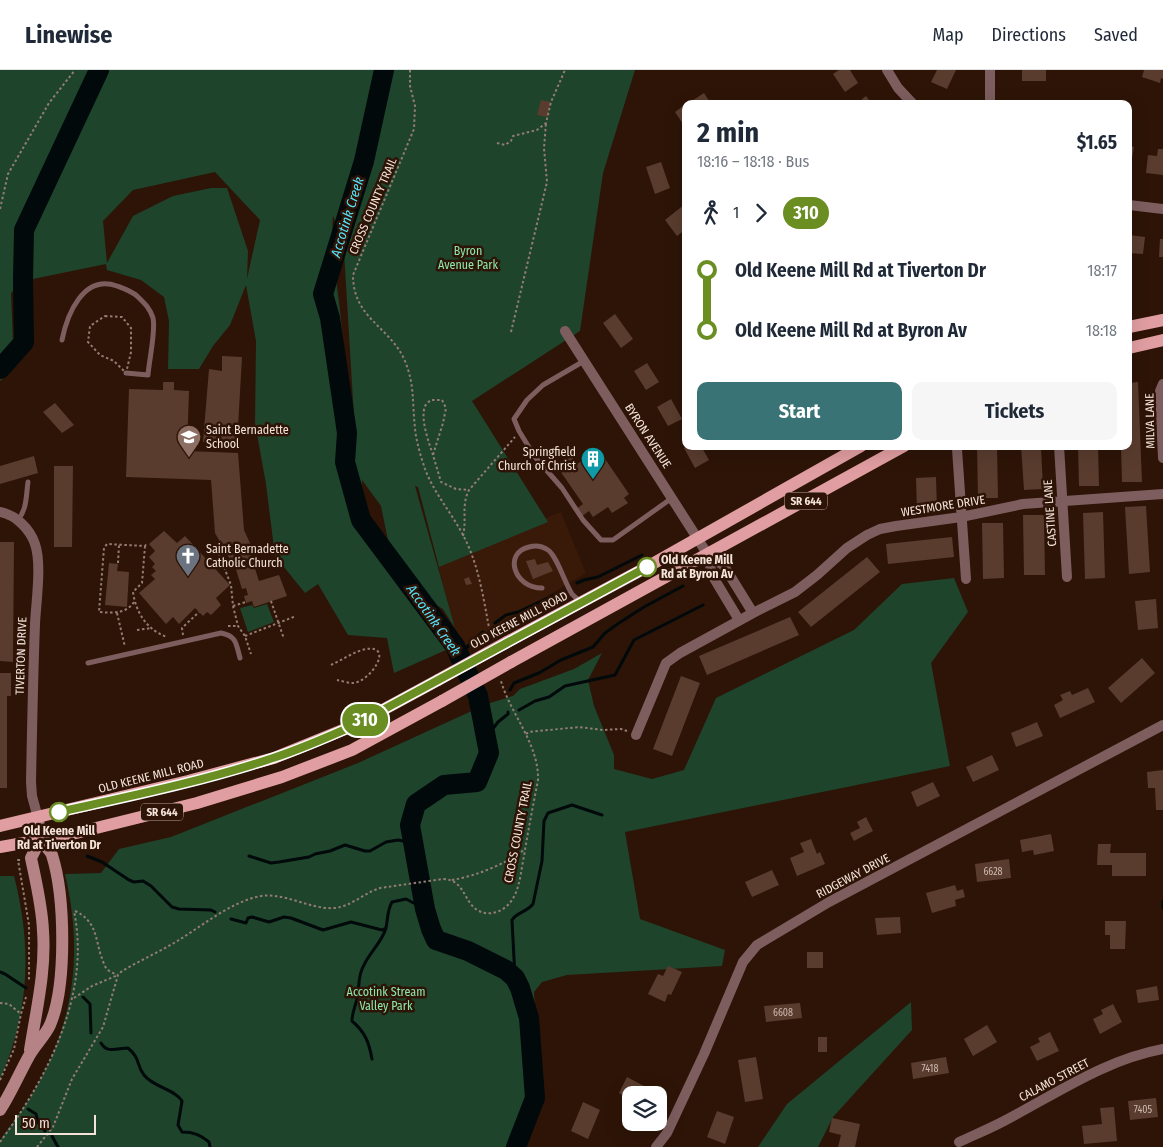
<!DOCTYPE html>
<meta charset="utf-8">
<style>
:root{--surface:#fff;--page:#f6f6f7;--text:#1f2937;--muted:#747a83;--line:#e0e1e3;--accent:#397375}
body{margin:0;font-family:"Fira Sans Condensed",sans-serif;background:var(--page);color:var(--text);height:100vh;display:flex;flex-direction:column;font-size:19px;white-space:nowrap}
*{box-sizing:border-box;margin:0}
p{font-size:16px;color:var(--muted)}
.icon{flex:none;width:28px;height:28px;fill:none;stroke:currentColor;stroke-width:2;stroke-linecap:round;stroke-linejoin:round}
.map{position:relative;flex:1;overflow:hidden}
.sheet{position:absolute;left:682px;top:30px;width:450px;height:350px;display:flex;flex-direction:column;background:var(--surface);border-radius:10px;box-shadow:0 5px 20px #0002}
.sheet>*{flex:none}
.badge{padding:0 10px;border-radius:16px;font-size:18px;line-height:32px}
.controls{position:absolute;left:622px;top:1016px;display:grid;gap:10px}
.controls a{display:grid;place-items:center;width:45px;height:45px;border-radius:10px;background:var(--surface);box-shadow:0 5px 20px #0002;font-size:25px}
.scale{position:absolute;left:15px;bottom:12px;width:81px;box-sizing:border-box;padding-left:5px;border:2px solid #f5e3da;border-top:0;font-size:14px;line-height:18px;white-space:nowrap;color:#f5e3da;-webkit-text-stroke:4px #2d1407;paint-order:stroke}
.map>.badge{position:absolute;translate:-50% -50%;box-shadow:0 0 0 2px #fff}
.legs{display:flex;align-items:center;gap:8px;height:55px;padding:0 15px;font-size:16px}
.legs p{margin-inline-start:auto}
.overview{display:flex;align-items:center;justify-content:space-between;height:85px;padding:0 15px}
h1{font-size:28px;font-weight:700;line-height:38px}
.cta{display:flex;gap:10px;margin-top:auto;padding:10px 15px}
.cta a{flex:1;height:58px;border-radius:10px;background:var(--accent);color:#fff;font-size:20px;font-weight:700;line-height:58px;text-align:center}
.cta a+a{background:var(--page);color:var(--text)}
ul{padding:0 15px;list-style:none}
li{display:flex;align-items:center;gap:18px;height:60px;font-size:19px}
li i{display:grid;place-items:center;width:8px;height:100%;margin:0 6px;background:currentColor}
li i::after{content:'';width:12px;height:12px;margin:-6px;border:4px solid;border-radius:50%;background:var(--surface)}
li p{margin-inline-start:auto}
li:first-child i{background:linear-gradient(#0000 50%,currentColor 0)}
li:last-child i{background:linear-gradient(currentColor 50%,#0000 0)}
header{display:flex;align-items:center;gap:30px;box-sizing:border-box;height:70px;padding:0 25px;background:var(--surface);border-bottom:1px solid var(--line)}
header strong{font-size:24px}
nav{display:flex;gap:28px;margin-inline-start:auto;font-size:18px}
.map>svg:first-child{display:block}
</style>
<header>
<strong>Linewise</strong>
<nav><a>Map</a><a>Directions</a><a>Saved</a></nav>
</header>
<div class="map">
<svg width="1163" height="1077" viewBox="0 0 1163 1077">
<rect width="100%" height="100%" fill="#2d1407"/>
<path fill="#391907" d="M561,442L586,503L464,576L455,558L437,492Z"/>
<path fill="#1e442c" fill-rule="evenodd" d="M0,0H635L603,103L580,261L472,331L548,452L439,497L418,417L415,416L455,558L443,539L421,526L455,576L394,603L387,568L348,565L318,514L305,523L275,486L266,414L255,353L256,271L246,215L230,255L213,276L199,299H168L169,251L164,227L141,210L107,200L106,194L23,211L11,223L14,297L0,311ZM215,102L260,150L247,209L248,181L227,118H211L173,126L133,146L107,193L103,151L133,120ZM333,145L344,182L355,363C345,335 345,290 342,260C339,222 330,183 333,145ZM362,410L381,436L394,500L361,451Z
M954,508L968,542L931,593L950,696L625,762L640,849L725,880L722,896L567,905L542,912L534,922L540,1036L521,1077H0V1070C12,1053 25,1037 35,1019C75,950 83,881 65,804L101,803L119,779L171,767L358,693L487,634L513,626L520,619L574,599L602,583L588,610L594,636L614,685V699L652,709L684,700L716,628L854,560L902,514Z
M267,534L274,552L248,562L240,538L252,535L254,538Z
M0,806H14C32,876 30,942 0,1009Z
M911,932L912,960L833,1047L818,1077H758L787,1034Z"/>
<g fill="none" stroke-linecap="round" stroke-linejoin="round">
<path stroke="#01090b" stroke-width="3" d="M577,513L584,510L598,507L642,485
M495,553L506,545L518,542L561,522
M460,586L473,570L483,562
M510,620L514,613L539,603L561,590L593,577L605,563L619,553L644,537L683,516
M519,640L535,631L549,627L565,616L615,605L634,570L703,535
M486,668L498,652L508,644V642
M87,786L102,792L129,810L134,812L143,811L151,816L172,837L179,839L211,840L215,842
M249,786L271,793L279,792L309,787L315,784L330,781L345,775L365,781H370L386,772L398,770L414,773
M1163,831V838
M231,849L246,853L248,848L252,847L269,852L284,847L291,848L323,860L351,852L382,860L386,858
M0,902L5,904L26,918
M515,908L512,850C517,842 527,842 533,834L542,791L544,751L548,743L572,735L602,745
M83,927L90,934L91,963
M101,973C107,984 118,978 128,978C141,989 136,995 144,1005C153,1017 176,1020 182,1031L178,1055L182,1062C194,1062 200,1065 209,1072L210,1077
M372,989C369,972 365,962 352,951C352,943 355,937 357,929C360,917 357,906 364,895C370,882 382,872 386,858C388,848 387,841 392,832L406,829L425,839
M28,1039L36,1044L38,1052L45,1061
M52,1066L58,1077"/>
<path stroke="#01090b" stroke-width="20" d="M384,0L364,91L323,224L330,248L347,363L345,392L361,450L455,576L478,626L489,683L477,712L444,715L416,734L410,755L425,839L431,859L436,870L468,881L506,900L515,908L520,918L529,948L535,1028L516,1077
M0,299L24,272L23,211L24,160L99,0"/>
</g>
<path fill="#593c2e" d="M839,0H850L858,13L845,22L833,4Z
M937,0H956L947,19L931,12Z
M1022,0H1046V11H1022Z
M1144,0H1163V9L1161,8L1160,13L1142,7Z
M704,23L711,34H687Z
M866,26L872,34H856Z
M541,30L551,32L547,47L537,45Z
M686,34V52L683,54L675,42Z
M1129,76L1134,77L1130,99H1129Z
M1158,79H1163V105L1146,103L1148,85L1157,86Z
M661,92L670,118L655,124L646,97Z
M685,134L686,159L677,166L665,150Z
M1129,165L1145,167L1143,184L1129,183Z
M1160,169H1163V187H1159Z
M615,244L633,269L621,278L603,253Z
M222,286L242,287L237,375L203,372L209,299L222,301Z
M647,293L659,312L646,320L634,301Z
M163,312H174V320L189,321L187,381L238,383L244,460L254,482L250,483L259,511L279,505L287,526L254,537L252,531L246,533L244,526L248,525L246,518L242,519L234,493H232L215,463L211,410L126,407L129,319L163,320Z
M1138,312L1142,412H1122L1121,376H1129V313Z
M671,329L682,349L668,356L657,337Z
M55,333L74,355L62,363L43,342Z
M687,376H701L709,390L695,398L684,378Z
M977,376H997L998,428H978Z
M1021,376H1041L1043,419L1024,420Z
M1078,376H1098L1099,416H1079Z
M599,380L629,424L624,428L628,433L612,443L608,437L593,447L589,441L581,447L576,439L583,434L556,395L571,385L577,394Z
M34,386L38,403L0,414V396Z
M54,396H73L72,477H54Z
M936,407L937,440L917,441L916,408Z
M1146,436L1150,502L1129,504L1125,437Z
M1103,442L1105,508L1085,509L1083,443Z
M1023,445H1044L1045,505H1024Z
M982,453H1003L1004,508L983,509Z
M164,461L177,473L185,466L230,515L216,528L221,535L211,545L207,542L203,546L195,538L179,554L173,547L166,554L139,523L155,509L151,505L156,501L152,497L155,494L149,487L155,481L149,474Z
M952,467L954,487L888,494L886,474Z
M0,472H14L13,592L0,591Z
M867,487L880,502L811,557L798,542Z
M535,489L537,495L548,492L553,501L533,509L526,491Z
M109,493L118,494L117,501L129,502L127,537L105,535Z
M469,507L472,514L466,515L464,509Z
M1156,529L1158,558L1138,560L1135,531Z
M790,547L799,565L707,605L699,586Z
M1142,588L1155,603L1121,633L1108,618Z
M0,603H11V626H7V718H0Z
M681,606L700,613L672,686L653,679Z
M1088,618L1095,632L1060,648L1054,635L1063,630L1060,625L1070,621L1072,625Z
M1037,652L1043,666L1016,677L1011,663Z
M992,685L999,700L973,712L966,697Z
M1163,700V740H1156L1155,718H1148L1147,702Z
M933,712L940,726L917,737L911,722Z
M866,747L873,761L854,771L850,763L860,758L857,752Z
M1051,764L1054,781L1034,785L1033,780L1022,782L1020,770Z
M811,769L817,784L820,782L825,794L797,806L790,788L804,782L800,773Z
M1098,774H1111L1110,783H1146V806H1112V795H1097Z
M1009,789L1011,808L977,812L975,794Z
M772,800L779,815L752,827L745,812Z
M955,815L957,821L963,819L965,827L955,830L956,836L932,843L926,823Z
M900,847L901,863L877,865L875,848Z
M1105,851H1126L1125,879H1110V865H1105Z
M807,882H823V898H807Z
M668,896L682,902L671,925L668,924L665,932L648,924L658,904L663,906Z
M1157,916L1159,930L1138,933L1136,920Z
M800,933L802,948L766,952L764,936Z
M1113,934L1122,952L1100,964L1093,949L1103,944L1101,940Z
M987,955L997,972L973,986L964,969Z
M1050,962L1059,981L1037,991L1030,977L1040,972L1038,968Z
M818,967H827V982H818Z
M756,987L763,1029L745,1032L738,990Z
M946,987L949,1003L913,1009L911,993Z
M627,1007L644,1016L640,1025H631V1030L619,1023Z
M1156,1028L1158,1047L1130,1050L1128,1031Z
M583,1032L600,1040L588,1069L571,1061Z
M1114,1037L1117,1071L1084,1074L1082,1056L1102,1054L1100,1038Z
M717,1041L734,1047L725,1074L707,1067Z
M832,1048L860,1054L855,1077H838L841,1065L829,1062Z"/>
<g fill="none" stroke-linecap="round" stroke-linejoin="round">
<path stroke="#937d72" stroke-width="2" stroke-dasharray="2.5 2.5" stroke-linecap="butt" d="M410,0V16L415,36L414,59L353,205C353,249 390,256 405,291C415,316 412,332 415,358C416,371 421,387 425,399C434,423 451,442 463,465C480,497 484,533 491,568
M497,73L505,75L511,71L513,66L537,60L546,53L551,32L565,0
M0,139L8,104L49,33L75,0
M105,246L122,247L131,258V282L126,303L114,291L100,285L88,272L90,256Z
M511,262L547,112L544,78L546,53
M433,385C429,373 420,349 425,336C425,336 430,330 431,330H442L446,338L443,353L433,385L441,412L456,419L469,420
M463,466C467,448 461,436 469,420L515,367
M215,474L231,515L233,536L238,556L245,566L251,584
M145,476L142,513L133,522C136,543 147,560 167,567
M118,493L119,475
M271,531L284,569
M134,532C126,544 113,543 99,542L104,478L107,474L145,476L147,473
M233,536L246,532
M117,543L125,577
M228,556H238
M137,560L152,558
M183,565L182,558L199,542
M245,566L296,546
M331,595C342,590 355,581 366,579C395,575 370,612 353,613C348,613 342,611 337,610
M526,664L529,662L579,657L603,660L621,659L627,661
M20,790H18L29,855V910
M452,810C476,806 506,794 525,779
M75,841C96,851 95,866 101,886C103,890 104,897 108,900C110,902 115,904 118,905
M74,928L92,916L118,905
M0,933L9,934L21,944
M0,1010L14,979L21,944L26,927
M0,1072C48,1007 91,924 74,841
M37,1077L53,1057L72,1009L103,957L118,905L122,901C141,890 161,881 179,870C203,855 229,834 256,827C283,820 308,840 335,838C352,836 364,823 380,818L443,809C466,810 463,833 479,841C490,847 505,841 512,830C520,818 521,800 524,786C528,761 533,736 538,710C539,674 511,645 501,611"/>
<path stroke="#7d5d5e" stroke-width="5" d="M62,270C67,245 83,204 117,216C125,219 131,221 137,226C144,233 150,238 153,248C156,260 149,291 148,305L126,303
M584,291L543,315L527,330L514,349L519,361L535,387L562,418L583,450L601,470H613L672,428
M18,450C27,439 26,426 28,412
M542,518C514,518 503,483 529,477C536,475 542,476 548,480C557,486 565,514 572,524C575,527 578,530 581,532
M88,593L221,563C237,566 236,574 240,588"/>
<path stroke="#7d5d5e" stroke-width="10" d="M887,0L898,18L913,34
M990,0V34
M1129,135L1163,139
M565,261L708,485L724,496L753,543
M1163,314L1160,321L1163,388
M1059,376L1067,507
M957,379L966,509
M0,442C16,445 30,459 35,474C42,494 36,532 35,554C33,607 32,659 31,712L32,726L38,748
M708,485L712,505L739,550
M636,665L666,593L680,583L753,543L795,522L817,505L847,478L867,465L880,459L896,456L961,447L1023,434L1163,424
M959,1072C974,1065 989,1059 1004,1051C1056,1024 1104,990 1163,979
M656,1077L667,1063L704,984L743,892L757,875L829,832L1163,655"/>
<path stroke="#b58285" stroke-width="12" d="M30,980C36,941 46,901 43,861C42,836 36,812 31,788L40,770L38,748
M0,1040C11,1023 19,1004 29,986C35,975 45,966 50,955C67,915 65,826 52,785C50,780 44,775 40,770"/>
<path stroke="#e19ea2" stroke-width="12" d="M1129,257L1163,250
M1129,278L1163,270
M507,572L647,497L861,376
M511,592L904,376
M0,756L188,711L274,688L355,655L438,610
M0,777L68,765L197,733L282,707L352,680L442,631"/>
<path stroke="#e19ea2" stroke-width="12" d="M438,610L507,572
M442,631L511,592"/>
</g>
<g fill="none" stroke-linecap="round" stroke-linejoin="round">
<defs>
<path id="line-1" d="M59,742C131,726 204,711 273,688C301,679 328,667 355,655L647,497"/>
</defs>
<use href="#line-1" stroke="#fff" stroke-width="11"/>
<use href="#line-1" stroke="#6b8e23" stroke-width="8"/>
</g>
<defs>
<symbol id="school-pin" viewBox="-11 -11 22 30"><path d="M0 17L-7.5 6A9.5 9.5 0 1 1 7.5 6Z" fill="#8d6e63" stroke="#2d1407"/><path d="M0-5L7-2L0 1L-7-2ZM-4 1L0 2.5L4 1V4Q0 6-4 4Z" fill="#fff"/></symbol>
<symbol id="building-pin" viewBox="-11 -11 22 30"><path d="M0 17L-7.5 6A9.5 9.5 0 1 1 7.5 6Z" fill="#0f9aa8" stroke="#2d1407"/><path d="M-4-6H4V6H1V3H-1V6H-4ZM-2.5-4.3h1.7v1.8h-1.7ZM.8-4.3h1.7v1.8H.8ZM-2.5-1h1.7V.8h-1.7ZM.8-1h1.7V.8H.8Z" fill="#fff"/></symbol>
<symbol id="church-pin" viewBox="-11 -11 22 30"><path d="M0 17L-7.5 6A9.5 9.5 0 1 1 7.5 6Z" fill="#6b7280" stroke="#2d1407"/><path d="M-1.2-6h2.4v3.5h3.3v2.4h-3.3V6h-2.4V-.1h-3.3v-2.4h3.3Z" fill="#fff"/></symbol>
</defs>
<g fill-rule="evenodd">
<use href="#school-pin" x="175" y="353" width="28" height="38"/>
<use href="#building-pin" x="579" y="375" width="28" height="38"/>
<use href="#church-pin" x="174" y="472" width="28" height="38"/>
</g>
<g fill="#fff" stroke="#6b8e23" stroke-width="2.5">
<circle cx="647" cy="497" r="9"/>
<circle cx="59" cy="742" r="9"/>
</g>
<g text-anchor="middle" stroke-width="5" stroke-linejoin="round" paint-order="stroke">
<g font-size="10" fill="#ceb9af">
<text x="993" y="805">6628</text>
<text x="783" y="946">6608</text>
<text x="930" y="1002">7418</text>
<text x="1143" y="1043">7405</text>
</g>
<g fill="#2d1407" stroke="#b9a59b" stroke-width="1">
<rect x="785" y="422.5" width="42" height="17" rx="4"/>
<rect x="141" y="733.5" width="42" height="17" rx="4"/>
</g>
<g font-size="11" font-weight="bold" fill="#f5e3da">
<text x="806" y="435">SR 644</text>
<text x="162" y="746">SR 644</text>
</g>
<g font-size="12" fill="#f5e3da" stroke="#2d1407">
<text transform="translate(373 136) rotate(-67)" y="4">CROSS COUNTY TRAIL</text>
<text transform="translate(1150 351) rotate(-91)" y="4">MILVA LANE</text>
<text transform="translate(648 366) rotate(57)" y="4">BYRON AVENUE</text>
<text transform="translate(943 436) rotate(-9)" y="4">WESTMORE DRIVE</text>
<text transform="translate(1050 443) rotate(-94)" y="4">CASTINE LANE</text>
<text transform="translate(519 550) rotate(-28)" y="4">OLD KEENE MILL ROAD</text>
<text transform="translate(21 586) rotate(-88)" y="4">TIVERTON DRIVE</text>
<text transform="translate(151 706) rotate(-14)" y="4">OLD KEENE MILL ROAD</text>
<text transform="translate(518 762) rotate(-79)" y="4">CROSS COUNTY TRAIL</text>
<text transform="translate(853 806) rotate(-28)" y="4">RIDGEWAY DRIVE</text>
<text transform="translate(1054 1010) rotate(-28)" y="4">CALAMO STREET</text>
</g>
<g font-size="12" fill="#8be8ab" stroke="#2d1407">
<text x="468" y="185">Byron<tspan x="468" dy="14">Avenue Park</tspan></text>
<text x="386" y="926">Accotink Stream<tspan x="386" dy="14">Valley Park</tspan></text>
</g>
<g font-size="12" fill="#f5e3da" stroke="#2d1407" text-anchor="start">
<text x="206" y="364">Saint Bernadette<tspan x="206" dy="14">School</tspan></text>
<text x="576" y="386" text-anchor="end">Springfield<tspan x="576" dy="14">Church of Christ</tspan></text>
<text x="206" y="483">Saint Bernadette<tspan x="206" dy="14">Catholic Church</tspan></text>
</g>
<g font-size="12" font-weight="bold" fill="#f5e3da" stroke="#2d1407" text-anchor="start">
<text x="661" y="494">Old Keene Mill<tspan x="661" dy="14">Rd at Byron Av</tspan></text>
<text x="59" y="765" text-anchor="middle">Old Keene Mill<tspan x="59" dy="14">Rd at Tiverton Dr</tspan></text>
</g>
<g font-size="14" font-style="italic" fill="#54e4fb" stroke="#2d1407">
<text transform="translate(347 147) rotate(-73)" y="5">Accotink Creek</text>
<text transform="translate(434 550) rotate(55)" y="5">Accotink Creek</text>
</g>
</g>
</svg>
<div class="controls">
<a><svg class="icon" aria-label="layers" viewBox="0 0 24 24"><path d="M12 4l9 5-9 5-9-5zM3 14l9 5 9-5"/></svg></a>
</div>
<div class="scale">50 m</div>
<b class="badge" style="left:365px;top:650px;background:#6b8e23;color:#fff">310</b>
<section class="sheet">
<div class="overview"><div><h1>2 min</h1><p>18:16 – 18:18 · Bus</p></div><b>$1.65</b></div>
<div class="legs"><svg class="icon" aria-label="walk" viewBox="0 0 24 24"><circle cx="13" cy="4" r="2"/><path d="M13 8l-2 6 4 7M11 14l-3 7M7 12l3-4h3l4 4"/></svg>1<svg class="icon" aria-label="forward" viewBox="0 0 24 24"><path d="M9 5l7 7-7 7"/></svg><b class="badge" style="background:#6b8e23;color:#fff">310</b></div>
<ul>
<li><i style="color:#6b8e23"></i><b>Old Keene Mill Rd at Tiverton Dr</b><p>18:17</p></li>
<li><i style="color:#6b8e23"></i><b>Old Keene Mill Rd at Byron Av</b><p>18:18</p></li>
</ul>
<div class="cta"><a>Start</a><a>Tickets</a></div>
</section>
</div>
